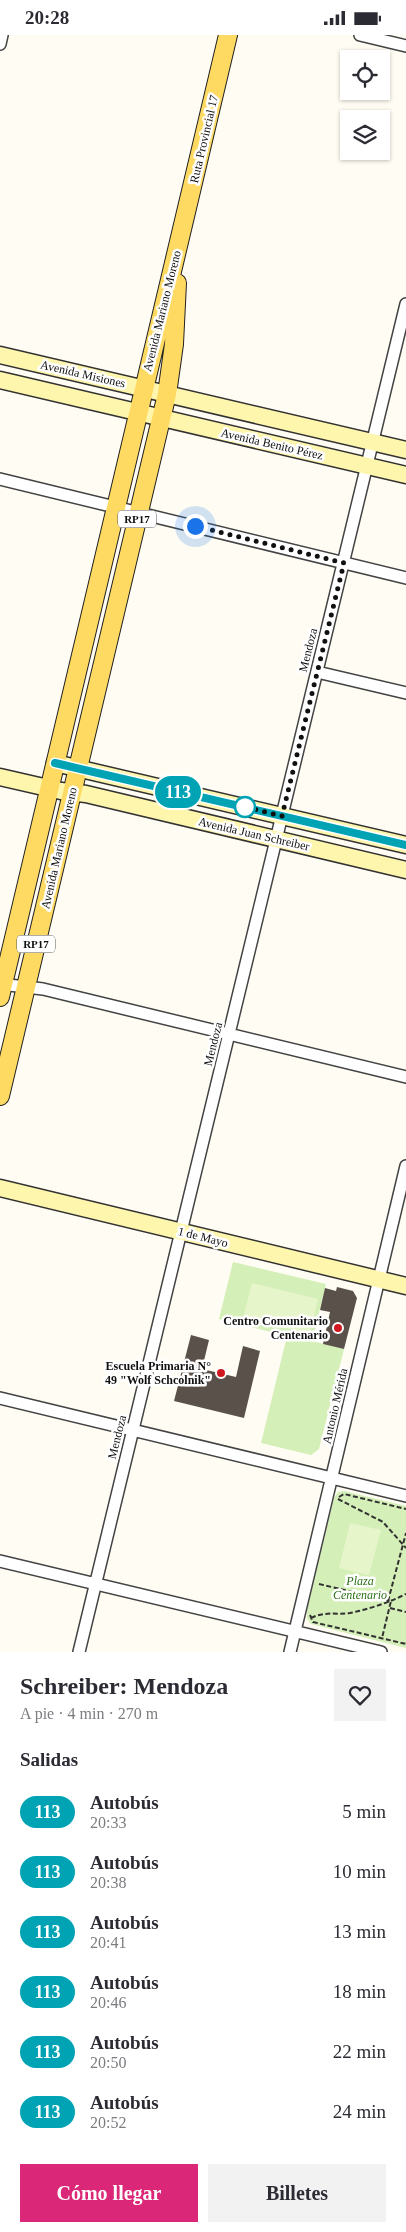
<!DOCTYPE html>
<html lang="es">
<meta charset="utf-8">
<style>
:root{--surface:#fff;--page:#f2f2f3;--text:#2b2b33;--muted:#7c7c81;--accent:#db2777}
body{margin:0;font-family:Georgia,serif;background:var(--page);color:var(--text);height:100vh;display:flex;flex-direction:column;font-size:19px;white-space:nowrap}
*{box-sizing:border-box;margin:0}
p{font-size:16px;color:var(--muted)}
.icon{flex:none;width:28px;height:28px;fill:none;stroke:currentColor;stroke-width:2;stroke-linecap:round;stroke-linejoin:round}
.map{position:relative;height:1617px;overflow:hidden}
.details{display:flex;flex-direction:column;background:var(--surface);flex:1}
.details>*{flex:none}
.badge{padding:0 10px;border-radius:16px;font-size:18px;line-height:32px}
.tools{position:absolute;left:340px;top:15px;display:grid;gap:10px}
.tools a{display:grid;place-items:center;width:50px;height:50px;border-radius:0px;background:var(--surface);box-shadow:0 1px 4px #0004;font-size:25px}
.you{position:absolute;width:25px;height:25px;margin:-12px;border:4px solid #fff;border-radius:50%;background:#1a73e8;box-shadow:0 0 0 8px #1a73e833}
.map>.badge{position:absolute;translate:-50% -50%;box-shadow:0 0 0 2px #fff}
h2{padding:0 20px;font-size:19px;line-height:45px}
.round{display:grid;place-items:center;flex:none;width:52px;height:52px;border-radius:0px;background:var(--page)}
.headline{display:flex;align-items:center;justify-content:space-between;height:85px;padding:0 20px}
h1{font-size:24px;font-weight:700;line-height:38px}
.primary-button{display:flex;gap:10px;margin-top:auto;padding:10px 20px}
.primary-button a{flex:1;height:58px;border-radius:0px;background:var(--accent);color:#fff;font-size:20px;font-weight:700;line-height:58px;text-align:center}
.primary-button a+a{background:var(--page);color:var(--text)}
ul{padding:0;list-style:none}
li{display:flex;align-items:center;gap:15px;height:60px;padding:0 20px}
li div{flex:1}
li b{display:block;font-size:19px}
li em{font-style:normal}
li .badge{min-width:55px;font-weight:700;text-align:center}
.status{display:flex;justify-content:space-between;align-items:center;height:35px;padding:0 25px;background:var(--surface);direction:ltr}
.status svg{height:14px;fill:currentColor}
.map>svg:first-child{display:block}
</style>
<div class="status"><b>20:28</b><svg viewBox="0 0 49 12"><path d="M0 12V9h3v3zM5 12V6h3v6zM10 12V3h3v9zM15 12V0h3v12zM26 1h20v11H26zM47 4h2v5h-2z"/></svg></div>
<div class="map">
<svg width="406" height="1617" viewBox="0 0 406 1617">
<rect width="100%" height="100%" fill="#fffdf3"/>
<path fill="#d4efb7" d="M233,1227L326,1249L312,1306L344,1314L319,1414L311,1420L261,1408L287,1301L219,1284Z
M344,1456L406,1471V1613L311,1589L307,1584V1575L334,1463L338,1457Z"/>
<path fill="#e6f5ca" d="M252,1248L318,1264L310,1299L243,1283Z
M350,1488L381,1495L369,1540L339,1533Z"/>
<path fill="#5a514b" d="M337,1252L353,1256L357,1263L344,1314L323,1309L330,1277L320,1275L325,1253L336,1256Z
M191,1300L209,1305L202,1334L236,1342L243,1311L260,1316L244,1383L174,1366Z"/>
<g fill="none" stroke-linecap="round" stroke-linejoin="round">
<defs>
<path id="street" d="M360,0L406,11
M0,9L2,0
M0,444L406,543
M317,637L406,658
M0,949L43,954L406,1042
M0,1363L406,1461
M0,1526L381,1617
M79,1617L406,269
M290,1617L406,1131"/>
<path id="secondary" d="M0,320L406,415
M0,345L406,440
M55,728L406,810
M0,742L61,756L86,759L406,835
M0,1153L406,1251"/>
<path id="primary" d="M0,962L228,0
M0,1061L167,359L174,309L177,248"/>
</defs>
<use href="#street" stroke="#434343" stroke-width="14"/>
<use href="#secondary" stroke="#323232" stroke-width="19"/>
<use href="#primary" stroke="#212121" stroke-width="20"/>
<path stroke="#323232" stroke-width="2" stroke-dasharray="5 2.5" stroke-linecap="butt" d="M339,1462L344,1459L406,1474
M338,1464L383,1487L406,1513
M319,1549L391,1566L382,1603
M388,1566L406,1498
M390,1573L406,1577
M310,1580L313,1587L406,1609
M311,1583C325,1576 335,1580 350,1578C369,1574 388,1568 406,1559"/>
<use href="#street" stroke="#fff" stroke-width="11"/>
<use href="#secondary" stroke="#fff6ae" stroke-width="16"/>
<use href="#primary" stroke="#ffda63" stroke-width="18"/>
</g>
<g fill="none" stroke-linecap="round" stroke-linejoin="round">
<defs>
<path id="line" d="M55,728L406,810"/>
</defs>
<use href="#line" stroke="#fff" stroke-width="11"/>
<use href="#line" stroke="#00a3b4" stroke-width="8"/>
<path stroke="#101010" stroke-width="5" stroke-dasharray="0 9" d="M195,491L344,528L282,781L245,772"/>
</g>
<circle fill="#fff" stroke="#00a3b4" stroke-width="2.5" cx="245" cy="772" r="10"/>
<g fill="#d01820" stroke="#fff" stroke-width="2">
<circle cx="338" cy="1293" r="5"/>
<circle cx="221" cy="1338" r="5"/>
</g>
<g text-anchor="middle" stroke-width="5" stroke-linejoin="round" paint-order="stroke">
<g fill="#fff" stroke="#585858" stroke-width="1">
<rect x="118" y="475.5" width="38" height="17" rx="4"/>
<rect x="17" y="900.5" width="38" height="17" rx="4"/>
</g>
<g font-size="11" font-weight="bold" fill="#101010">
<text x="137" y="488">RP17</text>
<text x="36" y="913">RP17</text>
</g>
<g font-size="12" fill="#101010" stroke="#fff">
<text transform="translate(204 104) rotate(-77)" y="4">Ruta Provincial 17</text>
<text transform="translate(162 276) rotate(-76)" y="4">Avenida Mariano Moreno</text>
<text transform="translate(83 339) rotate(13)" y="4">Avenida Misiones</text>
<text transform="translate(272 409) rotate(13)" y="4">Avenida Benito Pérez</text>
<text transform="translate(308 615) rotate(-76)" y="4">Mendoza</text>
<text transform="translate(254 799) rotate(13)" y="4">Avenida Juan Schreiber</text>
<text transform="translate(59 813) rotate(-77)" y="4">Avenida Mariano Moreno</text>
<text transform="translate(213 1009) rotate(-76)" y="4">Mendoza</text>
<text transform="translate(203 1202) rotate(14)" y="4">1 de Mayo</text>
<text transform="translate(335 1371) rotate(-77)" y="4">Antonio Mérida</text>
<text transform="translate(117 1402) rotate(-76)" y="4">Mendoza</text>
</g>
<g font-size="12" font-weight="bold" fill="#101010" stroke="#fff" text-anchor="end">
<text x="328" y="1290">Centro Comunitario<tspan x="328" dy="14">Centenario</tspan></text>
<text x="211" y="1335">Escuela Primaria N°<tspan x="211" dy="14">49 "Wolf Schcolnik"</tspan></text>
</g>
<g font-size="12" font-style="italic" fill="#2a7018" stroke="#fff">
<text x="360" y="1550">Plaza<tspan x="360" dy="14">Centenario</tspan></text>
</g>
</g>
</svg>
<div class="tools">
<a><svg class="icon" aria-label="locate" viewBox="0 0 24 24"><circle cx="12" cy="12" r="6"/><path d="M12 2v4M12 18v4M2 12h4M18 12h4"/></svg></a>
<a><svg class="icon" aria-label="layers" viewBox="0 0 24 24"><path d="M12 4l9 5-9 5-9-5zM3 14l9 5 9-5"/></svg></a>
</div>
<div class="you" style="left:195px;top:491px"></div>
<b class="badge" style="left:178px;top:757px;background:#00a3b4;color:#fff">113</b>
</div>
<section class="details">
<div class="headline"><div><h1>Schreiber: Mendoza</h1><p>A pie · 4 min · 270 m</p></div><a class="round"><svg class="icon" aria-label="heart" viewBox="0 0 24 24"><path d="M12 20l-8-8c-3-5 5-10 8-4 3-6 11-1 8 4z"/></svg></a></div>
<h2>Salidas</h2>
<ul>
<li><span class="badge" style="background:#00a3b4;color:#fff">113</span><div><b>Autobús</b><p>20:33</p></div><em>5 min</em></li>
<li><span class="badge" style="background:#00a3b4;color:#fff">113</span><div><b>Autobús</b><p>20:38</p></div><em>10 min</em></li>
<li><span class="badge" style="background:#00a3b4;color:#fff">113</span><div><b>Autobús</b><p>20:41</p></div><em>13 min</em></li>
<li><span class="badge" style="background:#00a3b4;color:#fff">113</span><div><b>Autobús</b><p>20:46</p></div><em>18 min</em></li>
<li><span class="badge" style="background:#00a3b4;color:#fff">113</span><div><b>Autobús</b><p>20:50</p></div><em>22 min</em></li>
<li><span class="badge" style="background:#00a3b4;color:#fff">113</span><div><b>Autobús</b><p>20:52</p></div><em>24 min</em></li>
</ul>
<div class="primary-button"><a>Cómo llegar</a><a>Billetes</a></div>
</section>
